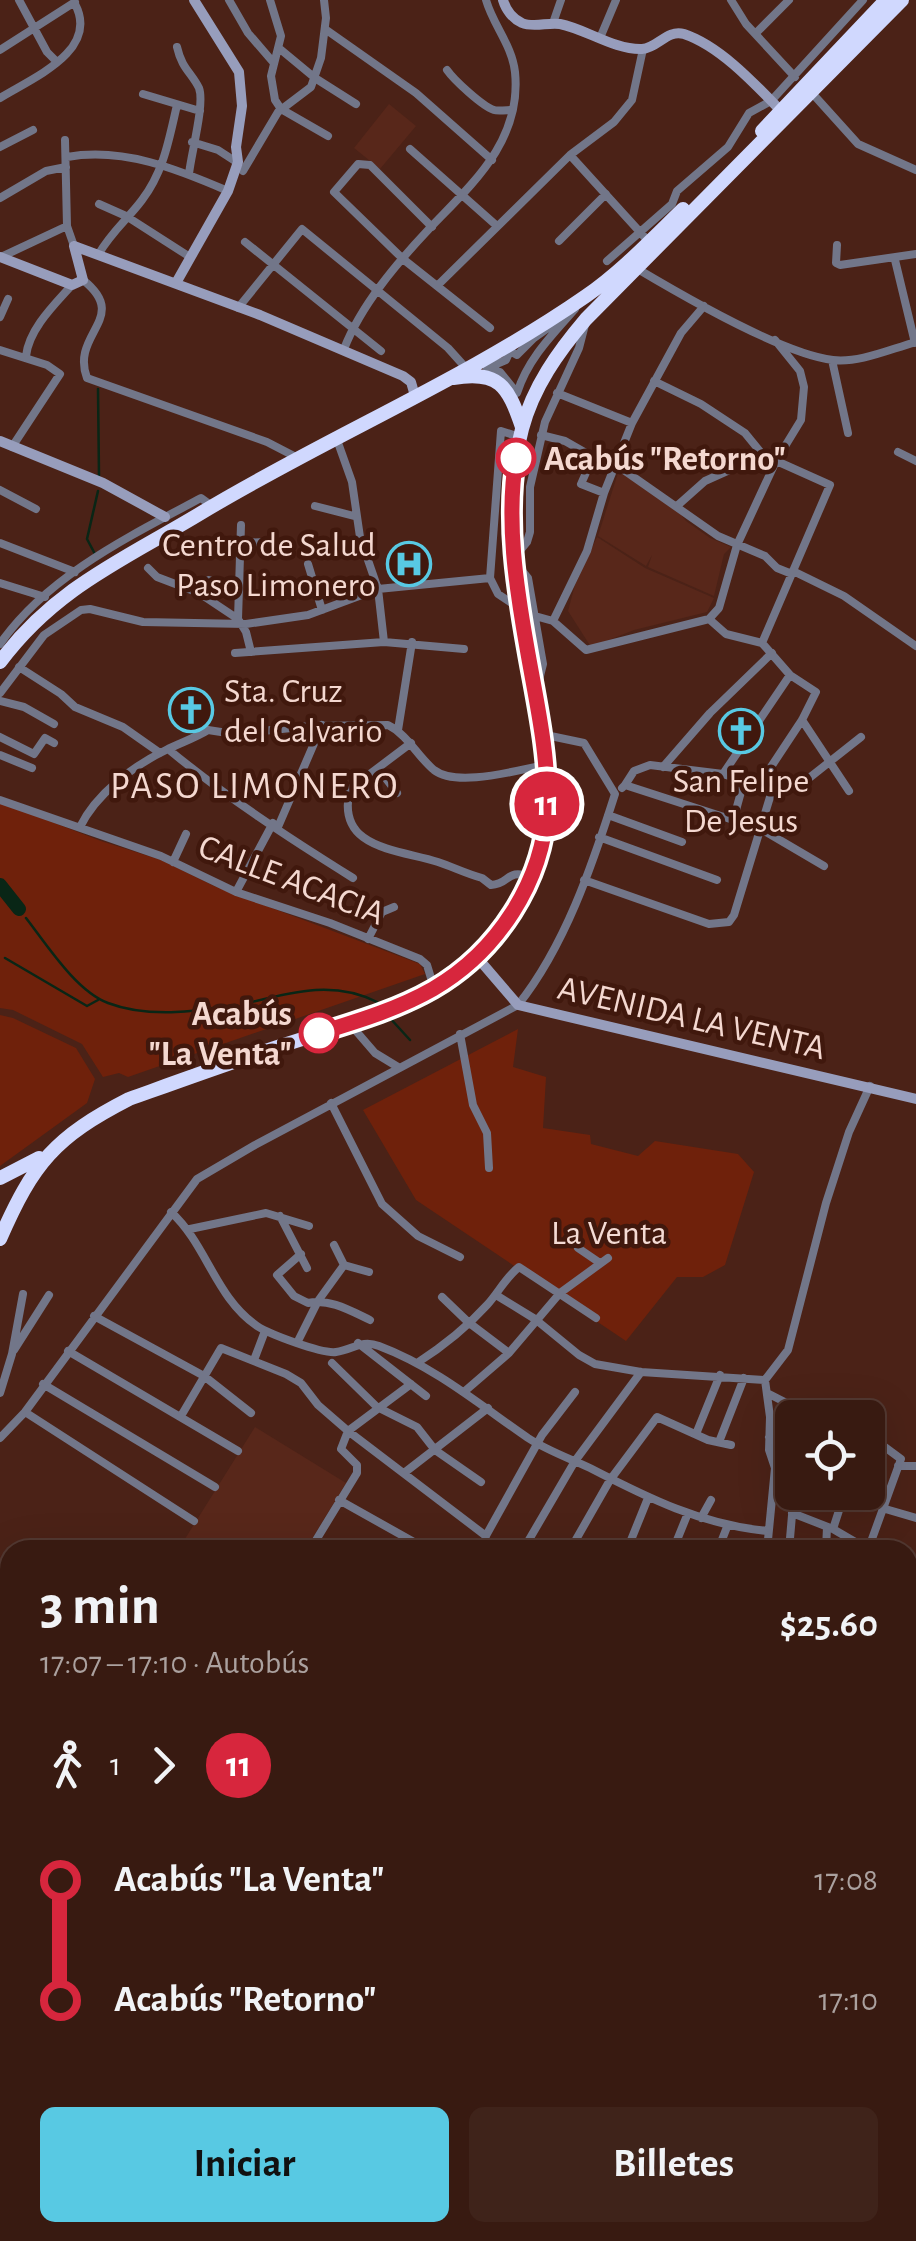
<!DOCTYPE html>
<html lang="es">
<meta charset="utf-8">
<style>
:root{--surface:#381a11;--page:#3f231a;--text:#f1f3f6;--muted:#aba19f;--line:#523831;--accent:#58c9e3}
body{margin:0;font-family:"Alegreya Sans",sans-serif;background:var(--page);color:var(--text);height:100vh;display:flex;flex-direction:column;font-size:38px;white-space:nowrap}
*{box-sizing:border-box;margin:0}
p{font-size:32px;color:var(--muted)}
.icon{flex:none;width:55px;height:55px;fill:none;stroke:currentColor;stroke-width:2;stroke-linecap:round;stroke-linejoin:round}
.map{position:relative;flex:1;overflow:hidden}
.details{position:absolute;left:0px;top:1540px;width:918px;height:702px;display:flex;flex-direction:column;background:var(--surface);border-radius:30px 30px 0 0;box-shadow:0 10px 40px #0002,0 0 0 2px var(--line)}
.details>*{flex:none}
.badge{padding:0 20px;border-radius:32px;font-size:35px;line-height:65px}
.controls{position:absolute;left:775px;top:1400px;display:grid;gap:20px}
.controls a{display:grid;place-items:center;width:110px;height:110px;border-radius:15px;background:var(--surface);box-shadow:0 10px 40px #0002,0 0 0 2px var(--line);font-size:50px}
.map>.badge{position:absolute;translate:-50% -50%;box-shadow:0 0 0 5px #fff}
.legs{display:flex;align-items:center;gap:15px;height:110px;padding:0 40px;font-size:32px}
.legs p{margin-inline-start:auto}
.head{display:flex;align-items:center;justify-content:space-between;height:170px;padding:0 40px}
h1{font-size:55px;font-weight:700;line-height:75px}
.button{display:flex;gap:20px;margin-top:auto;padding:20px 40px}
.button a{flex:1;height:115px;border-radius:15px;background:var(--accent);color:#111;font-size:40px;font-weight:700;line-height:115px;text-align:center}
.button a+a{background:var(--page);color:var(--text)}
ul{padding:0 40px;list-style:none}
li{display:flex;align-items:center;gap:35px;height:120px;font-size:38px}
li i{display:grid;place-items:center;width:15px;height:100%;margin:0 12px;background:currentColor}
li i::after{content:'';width:25px;height:25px;margin:-12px;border:8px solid;border-radius:50%;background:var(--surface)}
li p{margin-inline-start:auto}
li:first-child i{background:linear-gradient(#0000 50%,currentColor 0)}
li:last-child i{background:linear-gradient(currentColor 50%,#0000 0)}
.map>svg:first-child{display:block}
</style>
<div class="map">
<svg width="916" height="2241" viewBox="0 0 916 2241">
<rect width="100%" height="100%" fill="#4b2217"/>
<path fill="#58271a" d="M389,104L416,126L380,169L354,148Z
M619,470L675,507L686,521L710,538L731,547L724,554L714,596L648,567L652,555L646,566L598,536Z
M597,537L645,568L714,598L707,612L634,630L591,647L568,611L575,585Z
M255,1427L346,1483L305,1550H178Z
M0,1625L10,1632V1762L0,1756Z"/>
<path fill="#6f210b" d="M0,802L101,841L161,860L214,886L420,964L425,974L128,1077L119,1073L103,1077L82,1044L13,1010L0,1008Z
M0,1015L13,1018L76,1048L95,1079L87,1103L0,1166Z
M518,1029L513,1067L546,1077L543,1128L590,1135L591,1144L638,1156L655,1141L738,1154L754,1172L725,1265L703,1277H677L626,1341L416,1200L363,1110Z"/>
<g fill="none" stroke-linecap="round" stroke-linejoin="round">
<path stroke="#092616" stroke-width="2.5" d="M98,389L99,476
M95,554L87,539L98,491
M26,918C47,945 76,991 108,1003C147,1018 195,1012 235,1005
M5,958L87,1006L98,1000
M248,1003C292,992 334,980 377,1002
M389,1017L410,1040
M908,1776L916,1783"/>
<path stroke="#092616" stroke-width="14" d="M0,885L19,909"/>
<path stroke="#727689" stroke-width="8" d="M19,0L47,52L57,62
M229,0L248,33L273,62
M270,0L281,36L271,76L275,100L281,109L328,136
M731,0L746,24L795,77
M553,23L561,0
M325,29L416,93L492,160
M756,33L789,0
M600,38L616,0
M177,47C182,69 191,72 199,88C205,104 191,154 189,174
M280,49L315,78L356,104
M0,50L75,2
M447,70C454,80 482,106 494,110C497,111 508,110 511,110
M812,93L858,144L916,170
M143,94L200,111
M0,98C32,78 100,51 75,4
M65,140L67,226L74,246
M192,142L218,150L238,163
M0,147L33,130
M410,149L497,226
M570,155L649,242
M67,157C123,147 177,169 228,191
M243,171L278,112L311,87L321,58L326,18L324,0
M0,198L46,171L66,167
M99,204L126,216L190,257
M432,227L370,165L358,164L334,192L403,259L490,328
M559,241L606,194
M245,242L381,351
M837,245L836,263L840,265L916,254
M98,255C112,231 127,220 142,200C164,171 169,139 177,105
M1,257L67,226
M895,260L915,343
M607,261L672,204L677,191L728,147L749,113L771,101L863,0
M636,268C683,296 782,354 833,360C860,363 890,349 916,342
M83,280C131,318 70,333 87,378L267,442L296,457
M438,285L570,155L614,122L632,100L643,49
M238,308L302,229L448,348L466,368
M575,309C551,336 528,359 517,393L500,372L487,368L506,360L510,351L517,355L534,338Z
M0,317L8,299
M344,349C361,305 397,263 429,229C472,184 522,141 515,72C512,45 493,25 486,0
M0,350L47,365L60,374L12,447
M26,356C29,329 54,305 72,285
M832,360L848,433
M654,381L701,404L745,433L763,455L830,485L762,643
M557,393L632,423
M541,435L565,441L593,457L581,484L604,493
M336,437L352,482L360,537L378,589L384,642
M898,452L916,461
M615,464L718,536L765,556L777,568L792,574
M0,490L36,509
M678,505L705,481L763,455
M315,506L354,516
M241,525L238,619L246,632L251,652
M0,543L75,572
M241,543L265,542
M518,553L527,542L530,532V487L545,422L579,348L586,321
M308,564L322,610
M519,567L528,578L543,664L537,688
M148,568L157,577L199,593L238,619
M793,571L844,596L916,646
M490,578L501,431L520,437
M490,578L498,594L519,608
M209,580L239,588
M0,583L45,597
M535,616L553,621L586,650L709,619
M709,619L719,608L737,545L776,461L801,420L804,387L800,371L775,340
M709,619L726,634L762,643
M553,621L587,551L604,493L632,423L681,333L704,306
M0,644C47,576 130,536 201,498L212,506
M235,653L384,642L464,649
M19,667L61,694L75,707L123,727L160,753
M0,693L44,635L81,610L90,609L143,622L246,624L308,615L378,589L490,578
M0,701L24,707L54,724
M177,710L208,730L234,734L310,726L388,725C408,735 417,756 434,770C457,788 517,770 545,765
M802,720L849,791
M398,730L412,642
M0,737L34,754L45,738L54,743
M411,743L350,789C335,849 397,849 438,862C453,867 467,874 482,878L491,885C511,884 505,868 531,877
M168,749C226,797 289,838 353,878
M0,755L32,768
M663,767L710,713L772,653
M378,768L397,793
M723,774L790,675
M761,782L802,720L816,692L790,675L762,643
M625,785L634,771L650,765L723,774L744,781L799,786L861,737
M622,788L625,785L761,829L824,866
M0,800L161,856L236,892L330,923L420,959L427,965L434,988
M608,815L682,842
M733,821L744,781
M80,827C96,794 133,766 166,750C180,743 195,738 208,730
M278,827L322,725
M599,837L717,880
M173,862L186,834
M584,880L709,924L729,922L734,915L774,784
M236,892L273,823
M368,939L382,912L394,907
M350,1024L375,1053L398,1067
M460,1034L473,1105L487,1133L489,1168
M331,1103L382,1204L418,1236L460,1257
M171,1212C207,1245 215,1297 257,1326C269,1334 322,1354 336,1352C353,1350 361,1339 379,1346C435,1367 480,1405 528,1438C548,1451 569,1458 590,1468C648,1498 702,1525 768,1531
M280,1216L307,1268
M190,1229L266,1213L309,1226
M578,1248L600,1263
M301,1254L277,1275L294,1296L308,1303C329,1298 351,1311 370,1320
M344,1265L369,1272
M496,1295L535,1319L579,1355L595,1364L641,1372L765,1380
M442,1297L468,1322L509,1353
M94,1316L204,1376L251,1413
M298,1341L318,1301L344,1265L334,1245
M358,1343L426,1396
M14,1350L49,1295
M68,1351L238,1451
M254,1360L265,1331
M332,1363L377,1407L417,1427L435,1450L481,1482
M417,1363C442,1347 467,1327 487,1305C499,1292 505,1278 519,1267L596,1318
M765,1380L788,1350L826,1203L849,1132L870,1086
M765,1380L770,1417L769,1450L775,1468L767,1550
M43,1384L215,1487
M465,1391L509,1353L560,1293L608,1258
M0,1393L12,1354L23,1294
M769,1394L816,1418
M25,1412L194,1521
M181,1416L221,1348L286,1374L301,1383L318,1405L348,1431L486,1536
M696,1434L720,1375
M769,1437L792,1447
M0,1438L25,1412L197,1179L255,1145L518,1005C565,946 592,866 615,794L584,743L541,734
M868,1440L874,1439L901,1459L868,1550
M719,1442L744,1378
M898,1466H916
M775,1468L786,1472L792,1480
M404,1473L488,1408
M796,1492L840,1509
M339,1500L421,1546
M882,1508L916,1518
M792,1513L833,1529L869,1550
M701,1518L711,1500
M833,1529L845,1492
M310,1550L357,1473V1465L341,1449L348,1431L411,1384
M478,1550L542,1435L575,1392
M523,1550L575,1461L641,1372
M570,1550L610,1480L657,1417L708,1440L731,1445
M627,1550L648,1498
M673,1550L688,1513
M718,1550L727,1527
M789,1550L794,1492
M826,1550L827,1527
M908,1561L916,1564
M908,1605H916
M908,1713L916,1714
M908,1810L916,1818
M0,1837L10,1821
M0,1843L10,1849
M908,1885L916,1876
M0,1890L10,1896
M0,1944L10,1950
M908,1951L916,1956
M908,1984L916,1985
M0,1993L10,1999
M908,2020L916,2022
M0,2046L10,2052
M908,2063L916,2066
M908,2098L916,2101
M0,2114L10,2097
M0,2123L10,2130
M908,2175L916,2162
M0,2187L10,2193
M90,2232L104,2241
M176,2232L190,2241
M391,2232L403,2241
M473,2232L488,2241
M637,2232L652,2241
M865,2232L879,2241
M10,2241L15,2232
M74,2241L80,2232
M227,2241L232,2232
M277,2241L283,2232
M331,2241L337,2232
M380,2241L386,2232
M451,2241L457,2232
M500,2241L504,2232
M848,2241L852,2232"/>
<path stroke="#979dbc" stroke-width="10" d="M503,0C506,10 513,19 522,23C534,28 548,22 560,24C586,29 614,50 642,49C658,48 667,29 684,34C720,46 755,84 781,111
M74,246L260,315L403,376L411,382L415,396
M0,257L72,285L83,280L74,246
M176,283L228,191L238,162L236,147L242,106L239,72L194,0
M0,441L103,483L165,517
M476,956L518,1005L916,1099
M0,1775L10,1781
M727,2232L740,2241
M557,2241L561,2232"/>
<path stroke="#d0d8fe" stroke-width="14" d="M762,131L886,0
M453,378C499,370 508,386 522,427
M0,662C56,587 125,559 201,513C327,437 465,380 586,296C621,272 652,239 683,209
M0,1178L39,1158
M0,1239C33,1163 55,1137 129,1099C182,1080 234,1061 287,1044C342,1026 400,1011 449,979C644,848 472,611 522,429C533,387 558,352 586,319L902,0"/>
</g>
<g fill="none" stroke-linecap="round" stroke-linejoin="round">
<defs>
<path id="line-1" d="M319,1033C358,1021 398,1009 433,989C497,952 543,882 547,808C549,755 536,700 527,648C516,586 506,521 516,458"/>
</defs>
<use href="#line-1" stroke="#fff" stroke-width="22"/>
<use href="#line-1" stroke="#d7263d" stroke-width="15"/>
</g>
<defs>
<symbol id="hospital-ring" viewBox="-11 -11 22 22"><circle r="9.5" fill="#40180d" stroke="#58c9e3" stroke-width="1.5"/><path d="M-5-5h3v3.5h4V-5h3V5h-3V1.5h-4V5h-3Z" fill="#58c9e3"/></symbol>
<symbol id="church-ring" viewBox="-11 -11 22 22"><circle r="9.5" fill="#40180d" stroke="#58c9e3" stroke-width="1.5"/><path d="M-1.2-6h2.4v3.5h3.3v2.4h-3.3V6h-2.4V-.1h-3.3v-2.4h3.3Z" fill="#58c9e3"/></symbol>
</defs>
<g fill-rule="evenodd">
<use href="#hospital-ring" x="384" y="539" width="50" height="50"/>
<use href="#church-ring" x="166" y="685" width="50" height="50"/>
<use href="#church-ring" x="716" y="706" width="50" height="50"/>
</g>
<g fill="#fff" stroke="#d7263d" stroke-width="5">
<circle cx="516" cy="458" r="18"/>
<circle cx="319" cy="1033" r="18"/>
</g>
<g text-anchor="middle" stroke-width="9" stroke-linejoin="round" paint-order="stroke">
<g font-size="35" font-weight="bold" fill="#f4d8d0" stroke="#40180d" text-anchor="start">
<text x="544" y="470">Acabús "Retorno"</text>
<text x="292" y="1025" text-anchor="end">Acabús<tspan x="292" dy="40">"La Venta"</tspan></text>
</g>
<g font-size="35" fill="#f4d8d0" stroke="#40180d" text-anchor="end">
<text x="376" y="556">Centro de Salud<tspan x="376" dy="40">Paso Limonero</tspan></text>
<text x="224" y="702" text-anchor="start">Sta. Cruz<tspan x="224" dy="40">del Calvario</tspan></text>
<text x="741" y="792" text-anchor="middle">San Felipe<tspan x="741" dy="40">De Jesus</tspan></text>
</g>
<g font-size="35" fill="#f4d8d0" stroke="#40180d">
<text transform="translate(292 879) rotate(21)" y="12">CALLE ACACIA</text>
<text transform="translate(692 1017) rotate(13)" y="12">AVENIDA LA VENTA</text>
</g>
<g font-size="35" fill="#f4dbd4" stroke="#40180d">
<text x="609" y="1244">La Venta</text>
</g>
<g font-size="38" letter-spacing="2.5" fill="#f4d8d0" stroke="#40180d">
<text x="255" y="798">PASO LIMONERO</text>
</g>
</g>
</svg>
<div class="controls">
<a><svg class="icon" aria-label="locate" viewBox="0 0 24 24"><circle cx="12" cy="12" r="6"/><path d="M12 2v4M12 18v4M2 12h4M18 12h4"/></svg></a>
</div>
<b class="badge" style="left:547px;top:804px;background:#d7263d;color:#fff">11</b>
<section class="details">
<div class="head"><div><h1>3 min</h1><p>17:07 – 17:10 · Autobús</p></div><b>$25.60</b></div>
<div class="legs"><svg class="icon" aria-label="walk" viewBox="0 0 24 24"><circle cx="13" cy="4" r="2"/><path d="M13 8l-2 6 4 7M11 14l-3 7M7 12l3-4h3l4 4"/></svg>1<svg class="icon" aria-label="forward" viewBox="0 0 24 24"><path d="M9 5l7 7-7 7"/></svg><b class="badge" style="background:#d7263d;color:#fff">11</b></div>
<ul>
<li><i style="color:#d7263d"></i><b>Acabús &quot;La Venta&quot;</b><p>17:08</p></li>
<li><i style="color:#d7263d"></i><b>Acabús &quot;Retorno&quot;</b><p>17:10</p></li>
</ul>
<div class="button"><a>Iniciar</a><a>Billetes</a></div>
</section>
</div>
